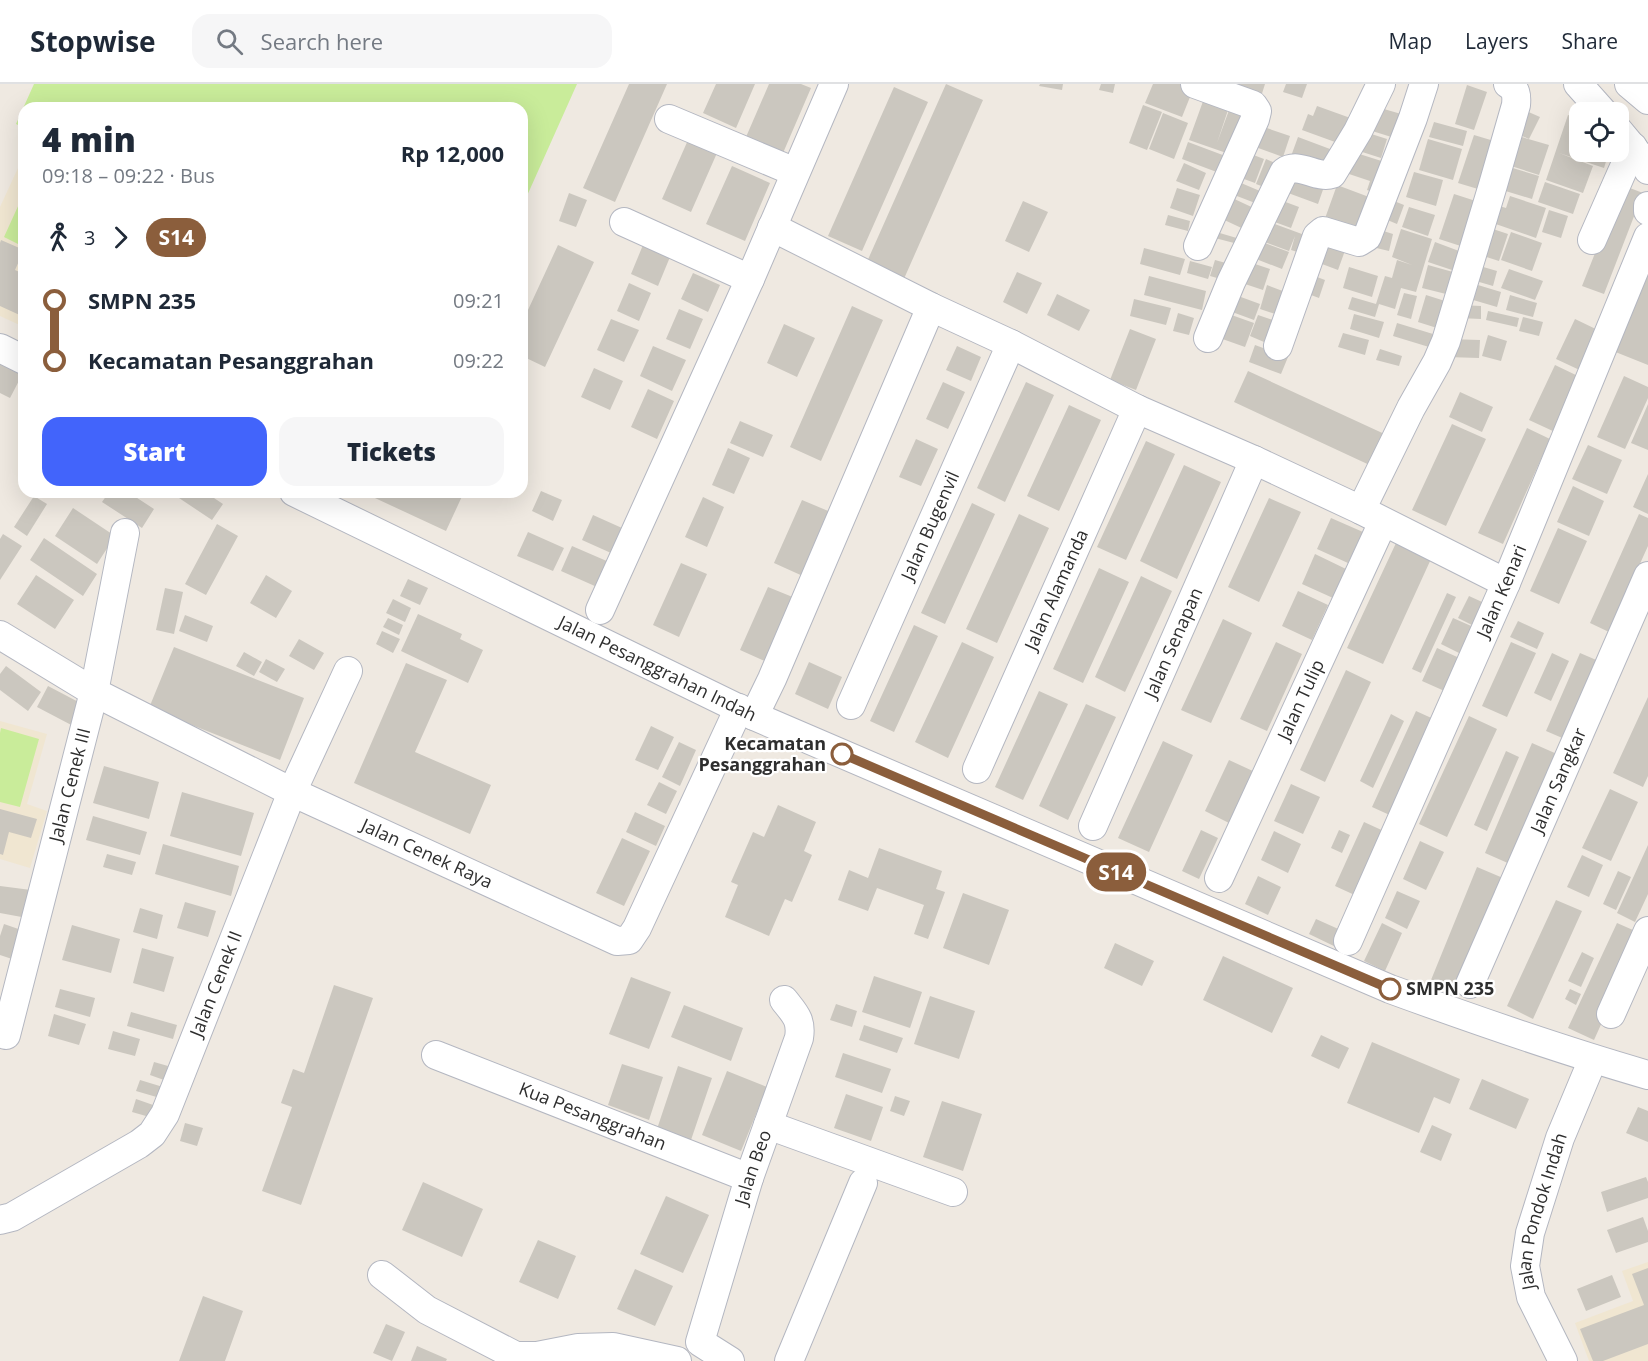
<!DOCTYPE html>
<meta charset="utf-8">
<style>
:root{--surface:#fff;--page:#f6f6f7;--text:#1f2937;--muted:#747a83;--line:#e0e1e3;--accent:#4264fb}
body{margin:0;font-family:"Open Sans",sans-serif;background:var(--page);color:var(--text);height:100vh;display:flex;flex-direction:column;font-size:22px;white-space:nowrap}
*{box-sizing:border-box;margin:0}
p{font-size:20px;color:var(--muted)}
.icon{flex:none;width:33px;height:33px;fill:none;stroke:currentColor;stroke-width:2;stroke-linecap:round;stroke-linejoin:round}
.map{position:relative;flex:1;overflow:hidden}
.details{position:absolute;left:18px;top:18px;width:510px;height:396px;display:flex;flex-direction:column;background:var(--surface);border-radius:18px;box-shadow:0 6px 24px #0002}
.details>*{flex:none}
.badge{padding:0 12px;border-radius:20px;font-size:21px;line-height:39px}
.controls{position:absolute;left:1569px;top:18px;display:grid;gap:12px}
.controls a{display:grid;place-items:center;width:60px;height:60px;border-radius:12px;background:var(--surface);box-shadow:0 6px 24px #0002;font-size:30px}
.map>.badge{position:absolute;translate:-50% -50%;box-shadow:0 0 0 3px #fff}
.legs{display:flex;align-items:center;gap:9px;height:66px;padding:0 24px;font-size:20px}
.legs p{margin-inline-start:auto}
.summary{display:flex;align-items:center;justify-content:space-between;height:102px;padding:0 24px}
h1{font-size:33px;font-weight:800;line-height:45px}
.button{display:flex;gap:12px;margin-top:auto;padding:12px 24px}
.button a{flex:1;height:69px;border-radius:18px;background:var(--accent);color:#fff;font-size:24px;font-weight:800;line-height:69px;text-align:center}
.button a+a{background:var(--page);color:var(--text)}
ul{padding:0 24px;list-style:none}
li{display:flex;align-items:center;gap:21px;height:60px;font-size:22px}
li i{display:grid;place-items:center;width:9px;height:100%;margin:0 8px;background:currentColor}
li i::after{content:'';width:15px;height:15px;margin:-8px;border:4px solid;border-radius:50%;background:var(--surface)}
li p{margin-inline-start:auto}
li:first-child i{background:linear-gradient(#0000 50%,currentColor 0)}
li:last-child i{background:linear-gradient(currentColor 50%,#0000 0)}
header{display:flex;align-items:center;gap:36px;box-sizing:border-box;height:84px;padding:0 30px;background:var(--surface);border-bottom:2px solid var(--line)}
header strong{font-size:28px}
nav{display:flex;gap:33px;margin-inline-start:auto;font-size:21px}
.search{width:420px;height:54px;background:var(--page);display:flex;align-items:center;gap:15px;box-sizing:border-box;padding:0 21px;border-radius:18px;color:var(--muted);font-size:22px}
.map>svg:first-child{display:block}
</style>
<header>
<strong>Stopwise</strong>
<div class="search"><svg class="icon" aria-label="search" viewBox="0 0 24 24"><circle cx="10" cy="10" r="6"/><path d="M15 15l6 6"/></svg>Search here</div>
<nav><a>Map</a><a>Layers</a><a>Share</a></nav>
</header>
<div class="map">
<svg width="1648" height="1277" viewBox="0 0 1648 1277">
<rect width="100%" height="100%" fill="#efe9e1"/>
<path fill="#f0e6d1" d="M24,71V243L0,232V123Z
M0,637L47,650L27,720L47,727L30,784L0,775Z
M1648,1178V1277H1589L1575,1239L1633,1217L1622,1187Z"/>
<path fill="#c9ec9a" d="M34,0H577L522,123V24H24V44L16,40Z
M24,109V163L4,153Z
M1,644L39,655L20,723L0,718V649Z"/>
<path fill="#cbc7bf" d="M629,0H667L615,118L583,104Z
M716,0H755L736,44L703,29Z
M769,0H801L811,4L783,69L746,53Z
M946,0L983,16L903,197L866,180Z
M1040,0H1063L1062,6L1039,2Z
M1101,0H1115L1113,9L1099,6Z
M1153,0H1186L1194,3L1182,33L1145,19Z
M1206,0H1265L1259,19Z
M1286,0H1307L1302,14L1283,8Z
M1467,1L1487,8L1474,46L1455,40Z
M894,3L928,18L862,167L828,152Z
M1206,9L1231,17L1217,59L1232,18L1251,24L1235,72L1189,56Z
M1143,21L1162,28L1147,66L1129,59Z
M1317,22L1356,36L1346,62L1302,46L1308,30L1313,32Z
M1377,23L1408,32L1401,56L1369,46Z
M1522,25L1540,33L1529,55L1511,47Z
M1163,29L1188,39L1174,75L1149,65Z
M1568,31L1580,35V68H1609L1604,84L1559,69L1593,82L1583,109L1546,96Z
M1434,38L1467,47L1463,62L1429,53Z
M1258,41L1290,52L1283,73L1250,61Z
M1362,47L1387,55L1381,74L1356,66Z
M1474,51L1494,57L1488,108L1458,99Z
M1515,51L1549,61L1539,91L1505,80Z
M1298,53L1338,68L1330,89L1290,75Z
M1428,55L1462,65L1453,96L1419,86Z
M688,56L717,69L691,128L662,115Z
M1188,58L1228,73L1222,90L1182,75Z
M1243,67L1264,75L1255,99L1233,91Z
M1353,68L1391,80L1380,111L1367,106L1370,97L1346,89Z
M1266,75L1282,82L1272,106L1256,100Z
M1184,79L1206,89L1199,106L1176,97Z
M732,82L770,99L745,157L706,140Z
M1506,82L1539,92L1532,115L1499,105Z
M1414,88L1443,96L1436,122L1406,113Z
M1285,91L1326,97L1318,120L1280,106Z
M1234,96L1267,110L1263,122L1229,109Z
M1545,98L1580,110L1573,130L1538,118Z
M1337,101L1369,113L1355,152L1323,140Z
M1622,101L1643,109L1604,210L1582,202Z
M1177,104L1200,111L1193,132L1170,124Z
M569,109L587,116L576,143L559,137Z
M1454,110L1485,120L1470,165L1439,155Z
M1228,112L1260,127L1250,148L1218,133Z
M1510,112L1546,124L1536,154L1487,137L1493,120L1506,124Z
M1272,113L1299,123L1291,144L1264,134Z
M1389,115L1404,121L1397,140L1385,135Z
M1023,117L1048,128L1029,168L1005,157Z
M1409,123L1435,131L1428,152L1402,143Z
M1549,126L1568,132L1561,154L1542,148Z
M1168,131L1190,137L1188,147L1165,141Z
M1264,136L1310,153L1304,170L1291,166L1295,152L1289,167L1257,155Z
M1487,143L1508,150L1499,177L1477,170Z
M1377,145L1393,150L1389,167L1368,162Z
M1401,145L1432,155L1416,208L1401,204L1395,225L1379,220L1375,233L1348,225L1352,213L1376,220L1385,192L1392,194L1397,176L1412,181L1392,173Z
M1213,147L1240,155L1238,160L1211,153Z
M1511,148L1542,159L1532,187L1501,176Z
M1322,153L1347,161L1338,186L1314,177Z
M1,156L24,166L15,186L24,190V233L0,222V159Z
M1257,156L1289,168L1282,185L1251,173Z
M1435,158L1467,170L1461,189L1428,178Z
M558,161L594,178L545,283L522,272V239Z
M643,161L670,173L658,202L631,190Z
M1144,164L1185,175L1180,191L1140,180Z
M1648,165V281L1608,265Z
M1215,176L1233,181L1228,197L1210,192Z
M1190,177L1212,183L1208,195L1187,189Z
M1246,177L1270,185L1263,206L1239,198Z
M1473,180L1497,187L1493,202L1469,195Z
M1428,181L1460,190L1454,212L1422,204Z
M1349,183L1378,192L1372,213L1343,204Z
M1509,185L1543,197L1535,216L1501,204Z
M1017,188L1042,199L1027,230L1003,218Z
M693,189L720,201L708,228L681,215Z
M1309,190L1325,196L1319,214L1303,208Z
M1149,192L1206,207L1202,226L1144,211Z
M1468,198L1501,208L1497,223L1463,213Z
M629,199L651,209L639,237L617,227Z
M1267,201L1288,209L1281,232L1260,225Z
M1230,209L1260,220L1254,236L1224,225Z
M1404,209L1417,212L1411,235L1397,231Z
M1057,210L1090,226L1079,247L1047,231Z
M1426,211L1445,217L1437,244L1418,238Z
M1510,211L1537,219L1533,233L1506,226Z
M1134,215L1171,224L1166,241L1130,232Z
M1460,221L1481,222V235L1459,234Z
M852,222L883,236L821,377L790,363Z
M679,225L703,235L690,265L666,255Z
M1488,227L1519,234L1517,243L1486,236Z
M1223,228L1254,239L1245,263L1214,252Z
M1178,229L1194,234L1189,251L1173,247Z
M1354,230L1384,238L1379,254L1350,245Z
M1258,231L1282,239L1271,261L1250,252Z
M1523,233L1543,238L1539,252L1519,247Z
M611,235L639,246L624,278L597,266Z
M1575,235L1604,249L1586,289L1556,275Z
M1397,239L1433,250L1429,263L1393,252Z
M784,240L815,254L797,293L767,279Z
M1130,245L1156,255L1136,306L1110,296Z
M1343,249L1369,256L1365,271L1338,263Z
M1488,251L1507,257L1501,277L1482,272Z
M1448,255L1480,256L1479,274L1447,273Z
M1255,261L1288,273L1281,290L1249,278Z
M653,262L686,276L672,307L640,292Z
M957,262L981,273L971,297L946,286Z
M1380,265L1402,272L1399,282L1376,276Z
M0,278L23,289L10,314L0,309Z
M1555,281L1580,293L1555,348L1529,336Z
M594,284L623,297L610,326L581,313Z
M1248,287L1391,353L1376,384L1234,318Z
M1624,292L1648,303V314L1625,365L1597,353Z
M943,298L965,308L948,345L926,335Z
M1026,298L1054,311L1005,418L977,404Z
M648,305L674,317L657,355L631,343Z
M1460,308L1493,323L1482,348L1449,333Z
M1648,320V366L1631,359Z
M1069,321L1101,336L1059,427L1027,412Z
M740,337L773,351L763,373L730,359Z
M1452,340L1486,355L1446,442L1412,426Z
M1527,344L1550,355L1503,460L1478,449Z
M916,355L938,365L921,402L899,393Z
M1146,357L1175,370L1126,476L1097,463Z
M1588,361L1622,376L1607,410L1572,395Z
M728,364L750,374L734,410L712,401Z
M24,369V383L19,380Z
M1184,381L1221,398L1177,495L1140,477Z
M1648,390V430L1633,423Z
M1573,402L1604,417L1589,452L1557,438Z
M541,407L562,416L553,437L532,427Z
M109,408H128L154,425L142,444L102,418Z
M170,408H205L223,420L212,436Z
M362,408H464L446,447Z
M34,412L47,420L27,452L14,443Z
M703,413L724,423L707,463L685,453Z
M1269,414L1301,428L1259,518L1228,503Z
M802,416L833,429L805,493L774,479Z
M972,419L995,430L945,540L921,529Z
M73,424L115,452L97,480L55,452Z
M1019,430L1049,444L997,559L966,545Z
M1639,430L1648,434V462L1609,548L1590,539Z
M593,431L622,444L611,469L582,456Z
M1331,434L1363,448L1348,479L1317,465Z
M217,440L238,452L206,511L185,500Z
M1558,444L1587,457L1559,520L1530,507Z
M528,448L564,464L553,487L517,472Z
M3,450L22,462L0,496V455Z
M44,454L97,490L83,512L30,476Z
M1396,459L1431,475L1383,580L1347,564Z
M572,462L609,478L597,503L561,487Z
M1315,470L1346,485L1333,514L1302,500Z
M681,479L707,490L679,553L653,541Z
M1099,484L1129,498L1083,599L1053,585Z
M36,491L74,516L55,545L17,520Z
M266,491L292,507L276,534L250,519Z
M1141,492L1172,507L1125,608L1095,593Z
M408,495L428,504L420,521L400,512Z
M768,503L795,514L767,578L740,566Z
M165,504L183,508L174,550L156,546Z
M1298,507L1328,521L1312,556L1282,542Z
M1447,509L1456,513L1421,589L1412,585Z
M1469,512L1493,523L1482,546L1458,534Z
M393,515L411,524L405,538L386,529Z
M418,530L462,550L460,555L483,566L468,599L401,567Z
M185,531L213,542L207,558L179,547Z
M388,534L403,541L399,551L383,543Z
M1453,534L1478,545L1465,572L1441,560Z
M1223,535L1252,549L1211,639L1181,626Z
M1518,537L1544,549L1537,565L1510,553Z
M914,541L938,552L894,648L870,637Z
M382,547L400,555L393,569L376,560Z
M299,555L324,569L314,586L289,572Z
M962,558L994,573L948,674L915,658Z
M1276,558L1302,570L1267,647L1240,635Z
M1511,558L1536,569L1507,633L1482,622Z
M174,563L304,614L280,676L149,624Z
M1437,564L1464,576L1449,609L1422,597Z
M244,568L262,578L254,592L236,582Z
M1552,569L1569,577L1551,617L1534,609Z
M1580,569L1601,578L1567,656L1546,647Z
M266,575L285,585L277,598L259,588Z
M809,578L842,593L828,625L795,610Z
M406,579L447,596L415,668L491,701L470,750L354,699Z
M6,582L41,608L28,627L0,606V590Z
M1346,586L1371,598L1325,698L1300,686Z
M48,602L88,623L77,644L37,623Z
M1039,607L1068,620L1023,716L995,703Z
M1648,613V692L1643,703L1613,689Z
M1086,620L1116,633L1068,736L1039,722Z
M1416,627L1438,637L1394,733L1372,723Z
M1391,630L1404,637L1373,704L1360,697Z
M1469,632L1497,645L1447,753L1419,740Z
M651,642L674,653L658,686L635,676Z
M1163,657L1193,671L1149,768L1118,754Z
M679,658L696,666L680,702L662,693Z
M1532,659L1557,670L1510,780L1485,769Z
M1506,667L1519,673L1487,747L1474,741Z
M1229,676L1255,688L1231,740L1205,727Z
M104,682L159,698L149,735L93,719Z
M659,698L677,707L666,730L647,721Z
M1291,700L1320,713L1303,750L1274,737Z
M1610,705L1638,718L1611,777L1582,764Z
M182,708L254,729L241,772L170,752Z
M778,721L816,738L804,767L812,771L792,818L785,815L769,852L725,833L738,801L731,798L753,748L764,753Z
M0,725L37,735L31,754L9,748L3,771L0,770Z
M635,728L665,742L656,762L626,748Z
M93,732L147,748L140,771L86,756Z
M1364,738L1388,749L1359,813L1335,802Z
M1201,746L1218,754L1199,795L1182,787Z
M1339,746L1350,751L1342,769L1331,764Z
M1274,747L1301,760L1288,789L1261,776Z
M622,754L650,767L624,822L596,809Z
M1420,757L1444,768L1426,806L1403,795Z
M163,760L239,782L231,812L155,790Z
M1648,761V810L1635,838L1617,829Z
M879,764L942,787L936,805L945,808L928,855L914,850L924,821L877,804L868,827L838,816L849,786L868,794Z
M107,770L136,778L132,791L103,783Z
M1582,771L1603,781L1589,813L1567,803Z
M1477,783L1503,794L1457,907L1431,896Z
M1618,787L1631,793L1616,826L1603,820Z
M1258,792L1281,803L1268,831L1245,820Z
M0,802L31,806L27,834L0,829Z
M1397,807L1420,817L1407,845L1385,834Z
M963,809L1009,826L989,881L943,864Z
M1556,816L1582,827L1533,935L1507,922Z
M185,818L216,827L208,853L177,844Z
M140,824L163,831L157,855L133,848Z
M1316,835L1345,848L1338,864L1309,850Z
M1382,839L1402,849L1385,887L1364,877Z
M1617,839L1642,850L1594,956L1568,944Z
M4,840L27,848L18,877L0,871V852Z
M72,841L120,855L111,889L62,876Z
M1115,859L1154,877L1142,902L1104,884Z
M142,864L174,873L164,908L133,899Z
M1582,868L1594,874L1581,903L1568,897Z
M1223,872L1293,904L1272,949L1203,916Z
M874,892L922,908L910,944L862,928Z
M631,893L671,908L649,965L609,950Z
M334,901L373,914L301,1121L262,1107L292,1023L281,1019L293,985L304,989Z
M60,905L95,914L90,933L55,923Z
M1570,905L1581,910L1576,921L1565,915Z
M930,912L975,927L959,975L914,960Z
M836,920L857,927L852,943L830,936Z
M684,921L743,944L731,977L671,953Z
M131,928L177,941L173,955L127,942Z
M54,930L86,940L79,961L48,952Z
M864,941L903,954L897,969L859,956Z
M113,947L140,955L135,972L108,965Z
M1321,951L1349,964L1339,985L1311,972Z
M1372,958L1460,995L1450,1020L1434,1013L1419,1049L1347,1019Z
M843,969L891,985L882,1009L835,993Z
M154,978L168,982L164,996L150,991Z
M622,980L663,993L649,1036L608,1021Z
M678,982L712,994L691,1056L657,1045Z
M727,987L767,1003L741,1067L702,1051Z
M1482,995L1529,1015L1516,1045L1469,1025Z
M140,996L163,1003L160,1014L136,1007Z
M846,1010L883,1023L871,1057L834,1044Z
M895,1012L910,1017L904,1032L890,1027Z
M136,1015L156,1022L153,1034L132,1028Z
M942,1017L982,1030L963,1087L923,1073Z
M1638,1023L1648,1027V1058L1626,1049Z
M185,1039L203,1044L197,1062L180,1057Z
M1432,1041L1452,1050L1441,1077L1420,1068Z
M1646,1093L1648,1098V1114L1607,1128L1601,1108Z
M423,1098L483,1125L462,1173L402,1146Z
M666,1112L709,1131L683,1189L640,1170Z
M1643,1133L1648,1147V1158L1616,1169L1607,1146Z
M538,1156L576,1172L558,1215L519,1198Z
M1648,1184V1260L1603,1277H1593L1580,1245L1644,1221L1632,1190Z
M635,1185L673,1202L655,1242L617,1225Z
M1612,1191L1621,1213L1586,1227L1577,1205Z
M203,1212L243,1227L225,1277H179Z
M386,1240L405,1248L392,1277L373,1269Z
M417,1262L447,1275L446,1277H411Z"/>
<g fill="none" stroke-linecap="round" stroke-linejoin="round">
<defs>
<g id="minor">
<path d="M1195,0L1253,21L1257,27L1255,35L1198,162"/>
<path d="M1578,0L1603,28"/>
<path d="M1629,0L1648,16"/>
<path d="M669,35L795,88"/>
<path d="M1618,46L1643,76L1648,86"/>
<path d="M1648,122V127"/>
<path d="M624,138L750,195"/>
<path d="M772,143L931,223L1011,260L1137,325L1254,376L1361,426L1506,499"/>
<path d="M1592,156L1633,63"/>
<path d="M1208,254L1231,198L1284,88C1299,77 1316,95 1332,90L1358,47L1381,0"/>
<path d="M1278,262L1317,152L1323,147L1359,158L1367,153L1413,34L1424,0"/>
<path d="M0,264L24,276"/>
<path id="s1" d="M294,408L754,632L1390,905C1475,936 1561,966 1648,991"/>
<path d="M1361,426L1411,324L1437,278L1446,257L1493,101L1516,21C1517,11 1516,5 1508,0"/>
<path d="M600,526L750,195L834,0"/>
<path id="s2" d="M0,551L94,608L292,708L617,857L629,856L637,844L739,624"/>
<path id="s3" d="M851,621L1011,260"/>
<path d="M754,632L772,595L931,223"/>
<path id="s4" d="M977,685L1137,325"/>
<path id="s5" d="M1093,742L1254,376"/>
<path id="s6" d="M1219,794L1383,438"/>
<path id="s7" d="M1348,857L1506,499L1648,153"/>
<path id="s8" d="M1470,900L1648,492"/>
<path d="M1611,930L1648,847"/>
<path id="s9" d="M6,951L94,608L125,449"/>
<path id="s10" d="M436,971L749,1094"/>
<path d="M768,1041L953,1108"/>
<path id="s11" d="M0,1136L12,1133L139,1060L152,1050L165,1030L292,708L348,587"/>
<path d="M382,1191L427,1226L516,1272H537L578,1264L613,1263L677,1277"/>
<path id="s12" d="M730,1277L700,1258L749,1094L799,954C802,936 795,930 784,916"/>
<path d="M789,1277L863,1099"/>
<path id="s13" d="M1563,1277L1531,1213L1525,1182L1530,1149L1560,1054L1593,975"/>
</g>
</defs>
<use href="#minor" stroke="#b4b7c1" stroke-width="30"/>
<use href="#minor" stroke="#fff" stroke-width="28"/>
</g>
<g fill="none" stroke-linecap="round" stroke-linejoin="round">
<defs>
<path id="line-1" d="M842,670L1390,905"/>
</defs>
<use href="#line-1" stroke="#fff" stroke-width="14"/>
<use href="#line-1" stroke="#8b5e3c" stroke-width="9"/>
</g>
<g fill="#fff" stroke="#8b5e3c" stroke-width="3">
<circle cx="842" cy="670" r="10"/>
<circle cx="1390" cy="905" r="10"/>
</g>
<g text-anchor="middle" stroke-width="4.5" stroke-linejoin="round" paint-order="stroke">
<g font-size="18" fill="#2e2e2e" stroke="#fff">
<text dy="6" stroke="none"><textPath href="#s3" startOffset="196">Jalan Bugenvil</textPath></text>
<text dy="6" stroke="none"><textPath href="#s4" startOffset="196">Jalan Alamanda</textPath></text>
<text dy="6" stroke="none"><textPath href="#s7" startOffset="382">Jalan Kenari</textPath></text>
<text dy="6" stroke="none"><textPath href="#s5" startOffset="200">Jalan Senapan</textPath></text>
<text dy="6" stroke="none"><textPath href="#s1" startOffset="404">Jalan Pesanggrahan Indah</textPath></text>
<text dy="6" stroke="none"><textPath href="#s6" startOffset="196">Jalan Tulip</textPath></text>
<text dy="6" stroke="none"><textPath href="#s8" startOffset="222">Jalan Sangkar</textPath></text>
<text dy="6" stroke="none"><textPath href="#s9" startOffset="258">Jalan Cenek III</textPath></text>
<text dy="6" stroke="none"><textPath href="#s2" startOffset="480">Jalan Cenek Raya</textPath></text>
<text dy="6" stroke="none"><textPath href="#s11" startOffset="339">Jalan Cenek II</textPath></text>
<text dy="6" stroke="none"><textPath href="#s10" startOffset="168">Kua Pesanggrahan</textPath></text>
<text dy="6" stroke="none"><textPath href="#s12" startOffset="218">Jalan Beo</textPath></text>
<text dy="6" stroke="none"><textPath href="#s13" startOffset="160">Jalan Pondok Indah</textPath></text>
</g>
<g font-size="18" font-weight="bold" fill="#2e2e2e" stroke="#fff" text-anchor="end">
<text x="826" y="666">Kecamatan<tspan x="826" dy="21">Pesanggrahan</tspan></text>
<text x="1406" y="911" text-anchor="start">SMPN 235</text>
</g>
</g>
</svg>
<div class="controls">
<a><svg class="icon" aria-label="locate" viewBox="0 0 24 24"><circle cx="12" cy="12" r="6"/><path d="M12 2v4M12 18v4M2 12h4M18 12h4"/></svg></a>
</div>
<b class="badge" style="left:1116px;top:788px;background:#8b5e3c;color:#fff">S14</b>
<section class="details">
<div class="summary"><div><h1>4 min</h1><p>09:18 – 09:22 · Bus</p></div><b>Rp 12,000</b></div>
<div class="legs"><svg class="icon" aria-label="walk" viewBox="0 0 24 24"><circle cx="13" cy="4" r="2"/><path d="M13 8l-2 6 4 7M11 14l-3 7M7 12l3-4h3l4 4"/></svg>3<svg class="icon" aria-label="forward" viewBox="0 0 24 24"><path d="M9 5l7 7-7 7"/></svg><b class="badge" style="background:#8b5e3c;color:#fff">S14</b></div>
<ul>
<li><i style="color:#8b5e3c"></i><b>SMPN 235</b><p>09:21</p></li>
<li><i style="color:#8b5e3c"></i><b>Kecamatan Pesanggrahan</b><p>09:22</p></li>
</ul>
<div class="button"><a>Start</a><a>Tickets</a></div>
</section>
</div>
